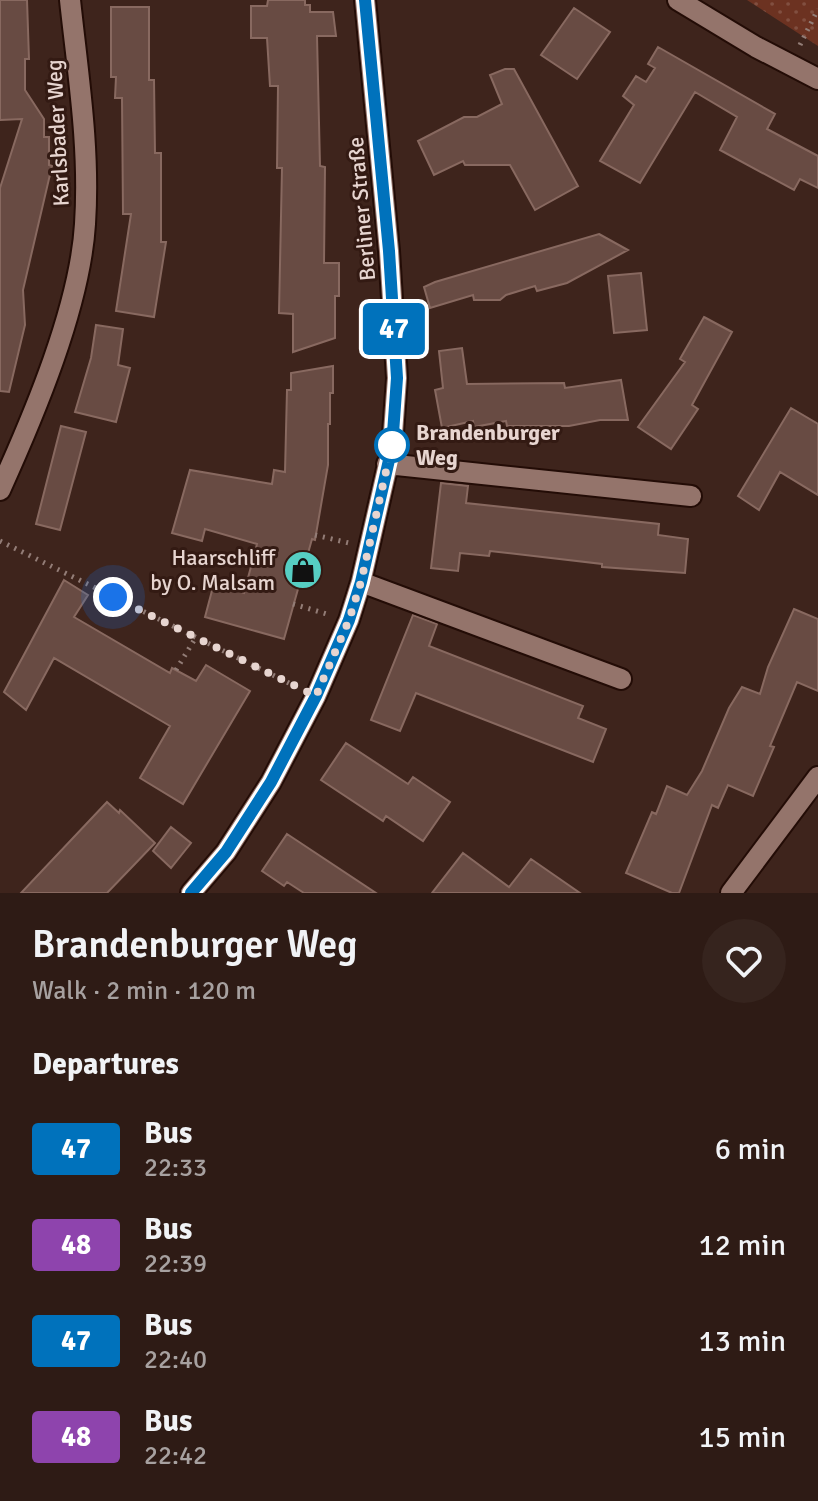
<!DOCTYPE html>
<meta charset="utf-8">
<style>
:root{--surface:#2e1b15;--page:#36241e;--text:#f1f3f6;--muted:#a7a1a0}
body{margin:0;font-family:Signika,sans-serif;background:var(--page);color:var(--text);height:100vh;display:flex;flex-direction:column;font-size:30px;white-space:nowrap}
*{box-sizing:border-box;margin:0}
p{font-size:26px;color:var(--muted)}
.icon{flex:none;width:44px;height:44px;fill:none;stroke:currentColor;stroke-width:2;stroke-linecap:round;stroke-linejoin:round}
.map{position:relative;height:893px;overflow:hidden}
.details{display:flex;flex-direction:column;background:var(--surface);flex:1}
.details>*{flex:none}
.badge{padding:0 16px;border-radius:6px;font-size:28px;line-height:52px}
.you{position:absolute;width:40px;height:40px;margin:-20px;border:6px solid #fff;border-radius:50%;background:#1a73e8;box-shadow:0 0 0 12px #1a73e833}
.map>.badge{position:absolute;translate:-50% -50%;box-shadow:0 0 0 4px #fff}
h2{padding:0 32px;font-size:30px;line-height:72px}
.round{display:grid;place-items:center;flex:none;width:84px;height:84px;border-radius:42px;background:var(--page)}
.summary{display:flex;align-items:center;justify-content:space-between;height:136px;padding:0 32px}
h1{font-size:38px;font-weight:600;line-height:60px}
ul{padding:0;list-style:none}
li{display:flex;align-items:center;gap:24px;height:96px;padding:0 32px}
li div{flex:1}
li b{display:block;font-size:30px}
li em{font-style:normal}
li .badge{min-width:88px;font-weight:700;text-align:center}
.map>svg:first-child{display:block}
</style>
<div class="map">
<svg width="818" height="893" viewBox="0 0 818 893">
<defs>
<pattern id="grass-dots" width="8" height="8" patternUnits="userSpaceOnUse" patternTransform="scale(2)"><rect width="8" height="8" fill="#6c3221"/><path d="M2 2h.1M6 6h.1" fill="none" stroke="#814f40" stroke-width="1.8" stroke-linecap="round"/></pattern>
</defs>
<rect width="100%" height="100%" fill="#3e241c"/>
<path fill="url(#grass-dots)" d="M747,0H818V46Z"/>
<path fill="#684b43" stroke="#886960" stroke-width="2" d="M0,0H27L29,59H25V90L44,119V137H49V165L52,166L23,290L25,325L9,392L0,391V188L22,119L0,120Z
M268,0H305V5H310V12H333L336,36H317L320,166L325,167L324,263H339V296H335V338L293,352V314L279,313L282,168H277L278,86H270L267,38H251V6H267Z
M111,7H149V80H154L155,153H161V242H166L154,317L116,311L131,214H123L122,98H115L116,77H111Z
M574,8L610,32L577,79L541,55Z
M658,47L775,114L767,129L818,156V188L800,179L794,190L720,150L737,117L695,92L640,183L600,161L634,105L623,96L636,76L646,82L655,68L648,64Z
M505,69H514L578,186L535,210L510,165H465L463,161L434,175L418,141L464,117H477L502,104L490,75Z
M599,234L628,250L567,283L537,291L535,286L506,295L500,300H474L473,295L430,308L424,287L435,282Z
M641,273L647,330L614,333L608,276Z
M704,317L732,332L692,405L698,409L671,449L638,427L685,362L680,359Z
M96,325L123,329L118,365L130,368L116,422L75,412L91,358Z
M462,348L467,384L564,383L565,388L621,380L628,420H600L569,426H507L506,421L474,427L473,421L442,428L435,390L443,388L439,351Z
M333,366V393H330V424H328V465L315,540L312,539L284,639L205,617L214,583L244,593L257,544L205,529L202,541L172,533L190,470L272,484L274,470L285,472L287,390H291V373Z
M791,408L818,424V495L780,472L759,510L738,496Z
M61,426L86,432L60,530L36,524Z
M441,483L468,486L466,503L659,524L658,535L688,539L685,573L602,567V564L490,551L489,556L460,553L458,571L431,568Z
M64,580L88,595L74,617L170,673L172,668L196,681L206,665L250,691L183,804L140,778L170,726L54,658L26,710L4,692Z
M794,609L818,619V691L797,682L770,746L774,747L753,796L728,785L718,808L712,805L679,893H672L626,873L652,812L656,814L667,786L687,795L702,771L729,708L742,687L760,694L768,667Z
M413,615L437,624L429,646L583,706L578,718L606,729L593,762L416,693L400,731L371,720Z
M346,743L408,784L413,777L450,802L423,841L386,816L383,821L321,780Z
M107,802L119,813L120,810L155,843L132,867L107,893H21Z
M171,827L191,843L171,868L153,851Z
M287,834L376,893H304L287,882L284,886L262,871Z
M463,853L509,887L531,859L580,893H432Z"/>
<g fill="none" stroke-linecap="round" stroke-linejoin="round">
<defs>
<path id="minor" d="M387,464L691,496
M0,490C34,415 80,307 85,224C90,148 78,75 70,0
M361,582L621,679
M191,893L226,852L271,782L316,696L349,620L361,582L392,447L397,378L389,251L365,0
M731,893L818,777"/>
<path id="tertiary" d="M678,0L756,47L818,79"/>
</defs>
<use href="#minor" stroke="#230c06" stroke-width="24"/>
<use href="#tertiary" stroke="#230c06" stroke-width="24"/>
<path stroke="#937d77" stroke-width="5" stroke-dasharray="2 6" stroke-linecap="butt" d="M800,45L818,9
M315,535L349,543
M0,541L297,687
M293,604L327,614
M176,670L196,637"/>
<use href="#minor" stroke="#94746b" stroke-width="20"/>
<use href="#tertiary" stroke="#94746b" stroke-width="20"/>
</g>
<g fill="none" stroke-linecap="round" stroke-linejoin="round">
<defs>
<path id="line" d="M191,893L226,852L271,782L316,696L349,620L361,582L392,447L397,378L389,251L365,0"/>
</defs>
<use href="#line" stroke="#fff" stroke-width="18"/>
<use href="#line" stroke="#0072bc" stroke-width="12"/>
<path stroke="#e7d5d0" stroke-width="8" stroke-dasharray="0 14.4" d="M113,597L316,696L349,620L361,582L392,445"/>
</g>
<defs>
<symbol id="shop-disc" viewBox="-11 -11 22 22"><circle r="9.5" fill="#56cec3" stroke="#331a13"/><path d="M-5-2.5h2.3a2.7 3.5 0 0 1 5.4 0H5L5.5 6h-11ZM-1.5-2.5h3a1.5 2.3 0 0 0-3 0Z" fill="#111"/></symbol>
</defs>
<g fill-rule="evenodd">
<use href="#shop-disc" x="281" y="548" width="44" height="44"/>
</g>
<circle fill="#fff" stroke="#0072bc" stroke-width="4" cx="392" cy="445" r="16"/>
<g text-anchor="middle" stroke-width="6" stroke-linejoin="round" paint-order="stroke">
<g font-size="22" fill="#e7d5d0" stroke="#331a13">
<text transform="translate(57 133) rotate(-93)" y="8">Karlsbader Weg</text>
<text transform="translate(361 209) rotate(-95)" y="8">Berliner Straße</text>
</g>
<g font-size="22" font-weight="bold" fill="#e7d5d0" stroke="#331a13" text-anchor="start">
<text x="416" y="440">Brandenburger<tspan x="416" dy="25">Weg</tspan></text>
</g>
<g font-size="22" fill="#e7d5d0" stroke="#331a13" text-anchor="end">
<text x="275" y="565">Haarschliff<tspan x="275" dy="25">by O. Malsam</tspan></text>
</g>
</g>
</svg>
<div class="you" style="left:113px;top:597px"></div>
<b class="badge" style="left:394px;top:329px;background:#0072bc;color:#fff">47</b>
</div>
<section class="details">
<div class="summary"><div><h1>Brandenburger Weg</h1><p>Walk · 2 min · 120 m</p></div><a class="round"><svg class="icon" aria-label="heart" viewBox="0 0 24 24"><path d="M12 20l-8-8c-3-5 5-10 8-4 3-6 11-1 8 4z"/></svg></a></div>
<h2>Departures</h2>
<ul>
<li><span class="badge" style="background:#0072bc;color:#fff">47</span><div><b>Bus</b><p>22:33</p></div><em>6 min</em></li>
<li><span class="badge" style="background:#8e44ad;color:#fff">48</span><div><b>Bus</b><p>22:39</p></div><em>12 min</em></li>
<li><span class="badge" style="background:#0072bc;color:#fff">47</span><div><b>Bus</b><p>22:40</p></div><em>13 min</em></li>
<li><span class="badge" style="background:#8e44ad;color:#fff">48</span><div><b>Bus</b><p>22:42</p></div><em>15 min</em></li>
</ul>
</section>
